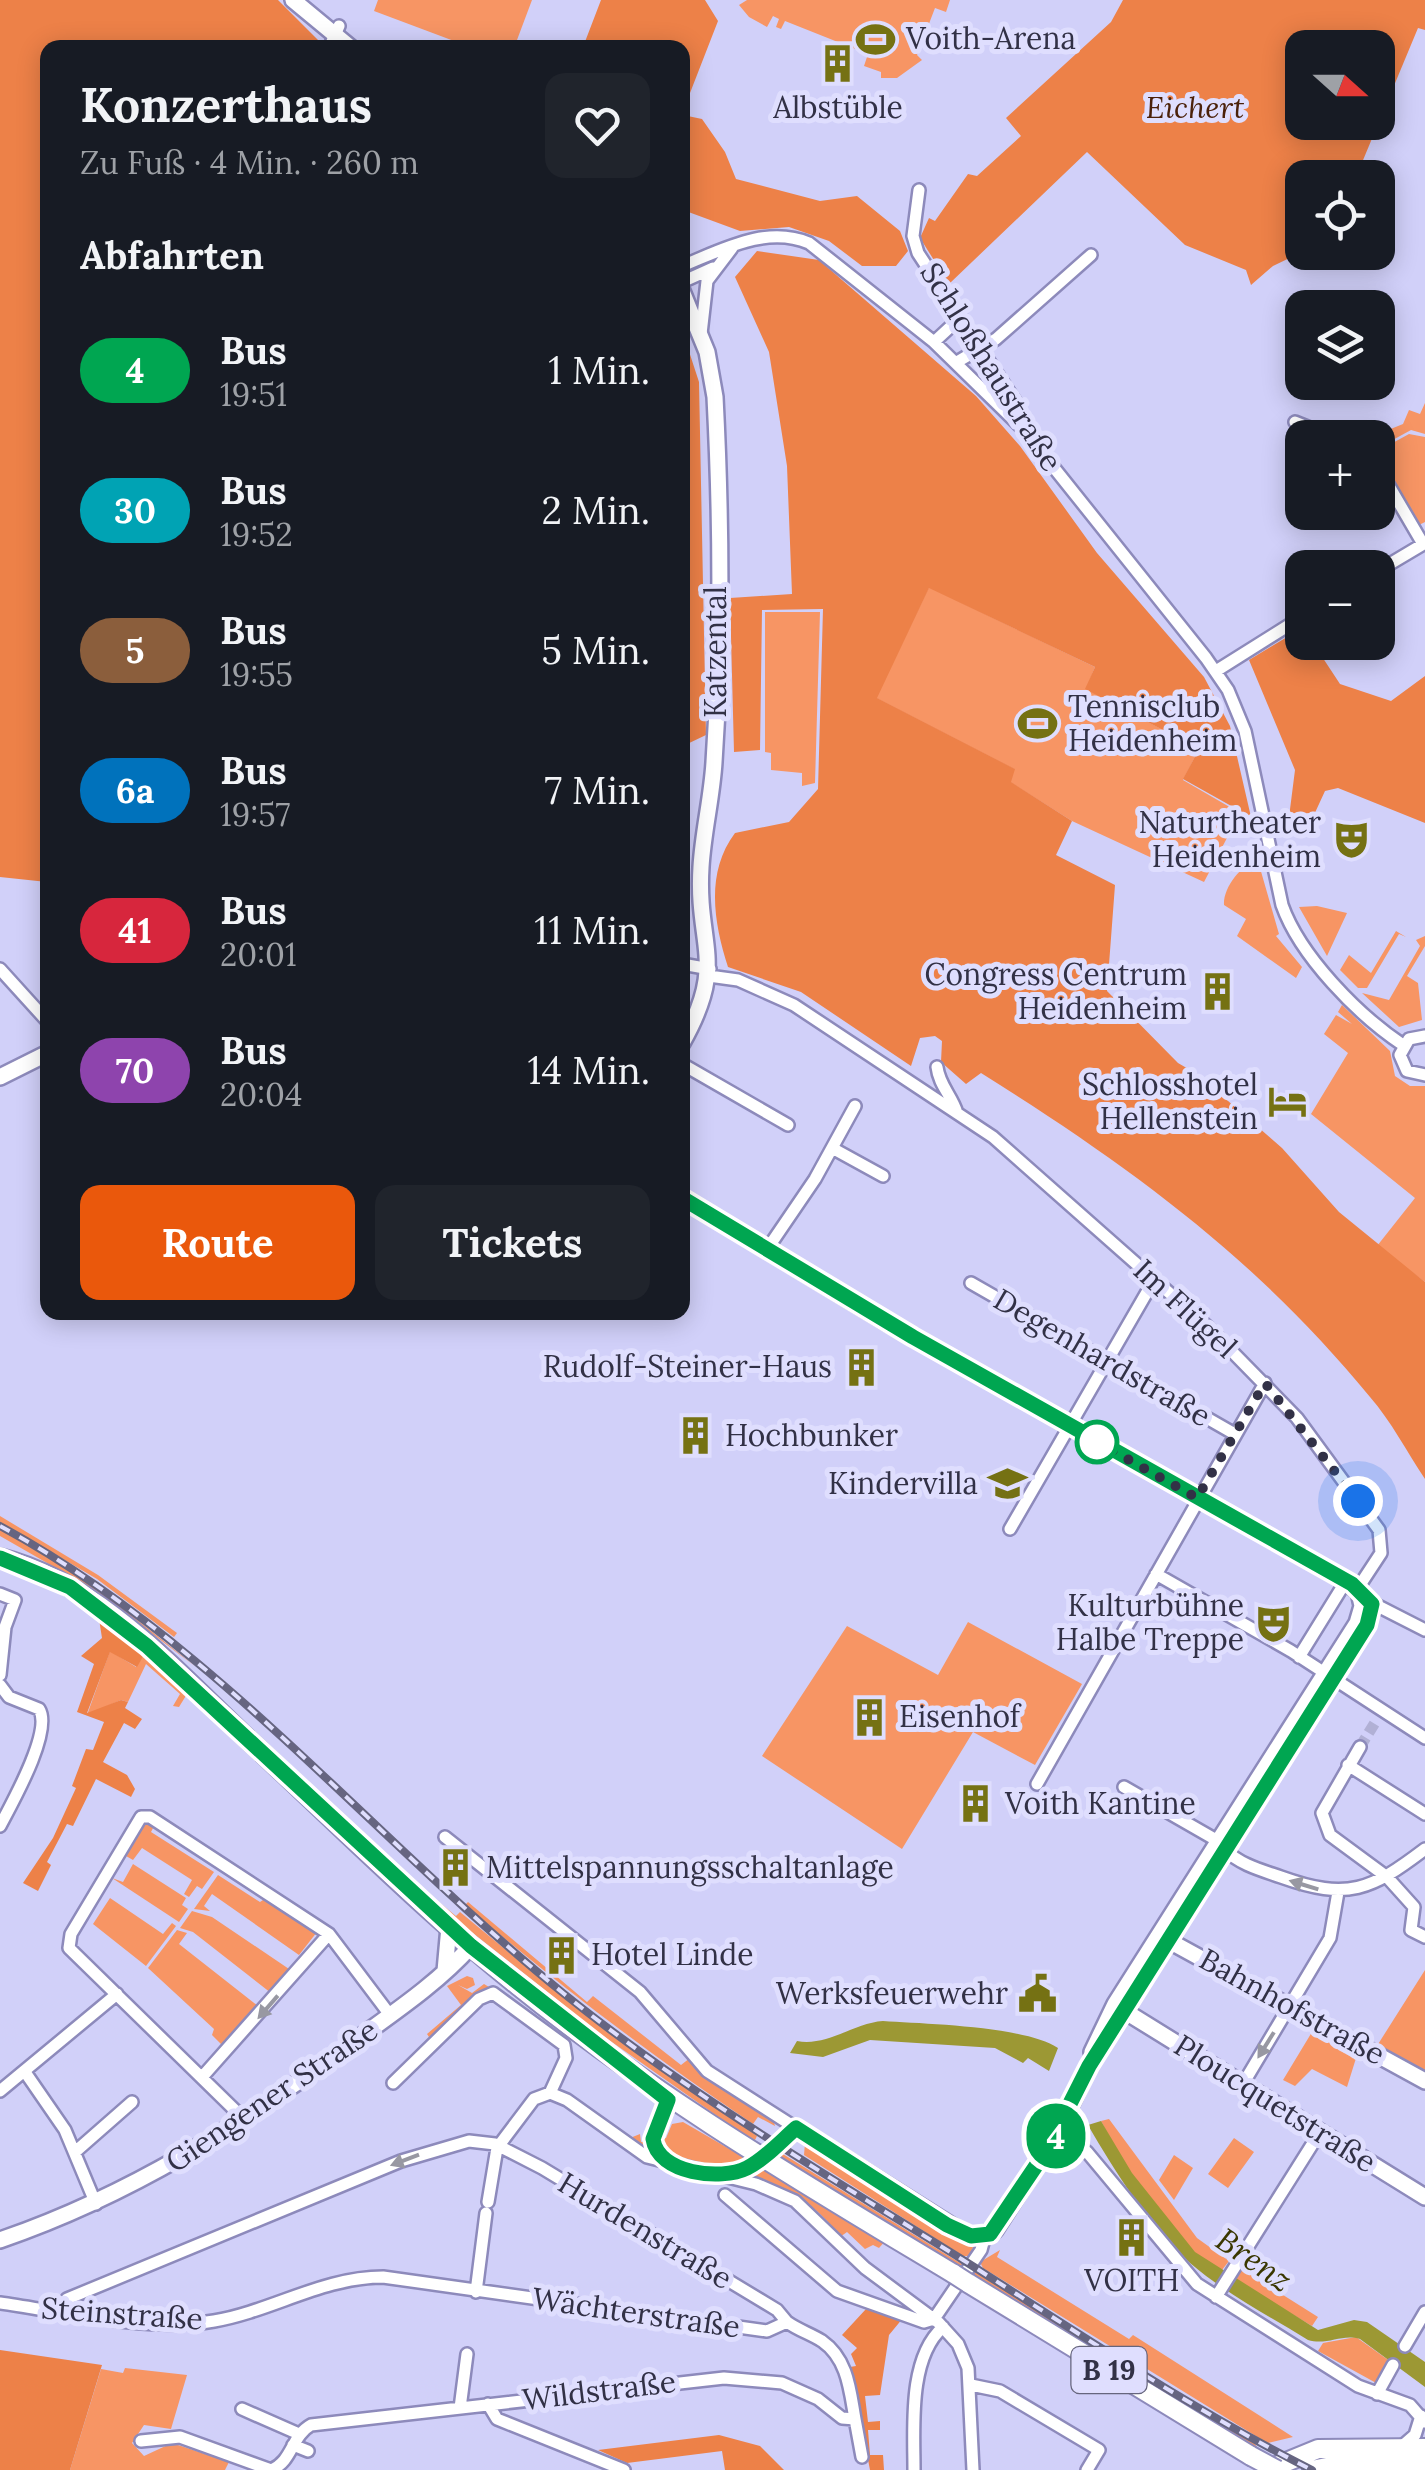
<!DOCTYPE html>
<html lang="de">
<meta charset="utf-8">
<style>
:root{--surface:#171b24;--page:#20242c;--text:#f1f3f6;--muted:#9ea1a6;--accent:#ea580c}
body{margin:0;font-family:Lora,serif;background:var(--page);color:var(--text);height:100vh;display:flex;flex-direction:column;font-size:38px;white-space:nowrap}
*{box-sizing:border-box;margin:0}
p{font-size:32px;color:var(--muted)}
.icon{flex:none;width:55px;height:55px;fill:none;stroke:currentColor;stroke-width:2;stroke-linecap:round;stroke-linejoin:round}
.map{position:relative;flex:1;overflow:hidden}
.sheet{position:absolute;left:40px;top:40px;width:650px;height:1280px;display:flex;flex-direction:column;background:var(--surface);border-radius:20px;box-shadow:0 5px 25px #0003}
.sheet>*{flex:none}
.badge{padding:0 20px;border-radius:32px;font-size:35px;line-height:65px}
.needle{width:65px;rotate:111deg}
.controls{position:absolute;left:1285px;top:30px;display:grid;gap:20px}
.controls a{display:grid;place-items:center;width:110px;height:110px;border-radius:20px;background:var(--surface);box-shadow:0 5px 25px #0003;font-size:50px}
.you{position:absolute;width:50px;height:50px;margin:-25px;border:8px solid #fff;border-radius:50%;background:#1a73e8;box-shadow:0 0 0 15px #1a73e833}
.map>.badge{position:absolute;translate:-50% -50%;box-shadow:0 0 0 5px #fff}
h2{padding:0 40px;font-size:38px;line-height:90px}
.round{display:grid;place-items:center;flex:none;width:105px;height:105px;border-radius:20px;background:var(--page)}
.summary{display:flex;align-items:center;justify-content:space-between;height:170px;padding:0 40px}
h1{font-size:48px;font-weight:700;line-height:75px}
.button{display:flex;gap:20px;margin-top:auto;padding:20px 40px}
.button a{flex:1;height:115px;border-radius:20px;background:var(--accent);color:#fff;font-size:40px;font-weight:700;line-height:115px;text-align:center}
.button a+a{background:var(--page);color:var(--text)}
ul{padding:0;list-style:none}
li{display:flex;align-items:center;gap:30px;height:140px;padding:0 40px}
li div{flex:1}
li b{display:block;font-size:38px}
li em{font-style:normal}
li .badge{min-width:110px;font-weight:700;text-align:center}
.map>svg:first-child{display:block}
</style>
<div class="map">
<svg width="1425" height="2470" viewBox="0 0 1425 2470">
<rect width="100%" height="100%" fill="#d1d0f9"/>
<path fill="#f79564" d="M378,0H532L514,48L470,47L374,11Z
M747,0H950L946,12L935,8L917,55L922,60L897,78H881V72L864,66L868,54L785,21L781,29L776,27L779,19L773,16L767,27L749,17L739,5Z
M1425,403V434L1411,430L1378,448L1376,435L1403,424L1409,410L1420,414Z
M1409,434L1425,437V522L1419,525L1378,458V451Z
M929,587L1095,667L1086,689L1199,749L1183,780L1240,813L1204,882L1072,821L1010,782L1014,769L876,698Z
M765,612H820L815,783L802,786V773L771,770V753L765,752Z
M1258,861L1279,934L1276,936L1302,967L1296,978L1237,936L1246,919L1224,905C1223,888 1241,864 1258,861Z
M1317,906L1347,913L1327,956L1299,907Z
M1396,931L1406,937L1399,934L1367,988H1358L1340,970L1349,955L1371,973Z
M1425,936V946L1407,976L1418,983L1422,1020L1399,1027L1362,993L1389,1000L1420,946L1416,940Z
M1342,1005L1390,1051L1395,1076L1410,1086H1425V1282L1377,1246L1415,1198L1311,1114L1348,1053L1324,1034L1336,1015L1352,1024L1338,1012Z
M0,1516L98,1575L177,1633L174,1637L97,1579L0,1522Z
M0,1529L90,1582L196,1667L96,1591L0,1536Z
M968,1622L1082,1684L1035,1765L973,1732L902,1849L762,1756L847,1626L938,1675Z
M110,1651L136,1667L144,1655L187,1694L179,1707L173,1706L180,1694L146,1664L128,1702L121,1700L87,1715Z
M147,1821L154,1826L151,1832L214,1872L202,1889L197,1886L189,1897L184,1894L192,1880L142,1848L133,1860L126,1856Z
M133,1864L186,1898L182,1905L188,1909L179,1922L112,1878L123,1882Z
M218,1875L260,1902L266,1898L317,1932L299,1955L212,1894L204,1906L210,1911L194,1909Z
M424,1890L456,1916L460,1912L573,2005L757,2136L754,2142L599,2033L435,1903Z
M110,1898L163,1934L172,1923L176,1926L146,1966L93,1924Z
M468,1902L587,2002L593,1996L681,2065L690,2058L699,2071L773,2119L775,2126L758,2117L753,2124C652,2056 557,1984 465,1905Z
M192,1911L212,1917L289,1969L271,1993L193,1932L180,1928Z
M177,1930L187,1933L179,1944L258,2006L222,2045L212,2035L214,2029L148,1968Z
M1425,1970V2076L1375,2049Z
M467,1976L473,1978L475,1985L467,1989L458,1985L472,1993L484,1984L489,1987L431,2040L427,2034L461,2005L447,1986Z
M1312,2032L1357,2055L1347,2087L1312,2069L1295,2086L1283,2080Z
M1109,2119L1197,2238L1229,2261L1222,2270C1179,2255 1123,2163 1101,2121Z
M683,2122L886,2240L879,2248L873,2245L865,2249L847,2232L840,2237C787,2161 703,2184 630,2138L640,2134L641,2142L666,2138L672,2124Z
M1234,2138L1254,2152L1228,2188L1208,2174Z
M765,2143L965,2266L963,2271L762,2147Z
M805,2143L974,2242L971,2256H963L804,2155Z
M1174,2155L1193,2168L1174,2200L1159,2180Z
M1000,2250L997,2257L1129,2339L1133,2335L1293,2437L1268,2443L1259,2438L983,2268L980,2262Z
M1240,2268L1318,2317L1312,2326L1235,2280Z
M975,2272L1255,2444L1259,2450L971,2278Z
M1356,2337L1391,2362L1378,2384L1318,2351L1323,2343Z
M125,2368L187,2375L171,2429L144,2425L132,2443L144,2456L172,2443L229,2462L225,2470H70L101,2369L123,2373Z"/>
<path fill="#ed8148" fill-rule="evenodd" d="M0,0H278L325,47L48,48L47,882L0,877Z
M601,0H705L718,21L683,111L682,48L583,47Z
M1123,0H1425V30L1418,28L1356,177L1302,178V252L1273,266L1251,285L1246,270L1185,245L1087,152L949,284L920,238L929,218L935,221L968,174L977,176L1021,136L1006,118L1111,22ZM1302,48H1378V122H1302Z
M683,115L702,119L725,152L736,179L820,201L857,196L900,231L908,251L896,266H862L829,241L789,227L740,231L683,210Z
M757,251L819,260L976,396L1020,446L1097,553L1204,677L1230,726L1251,817L1183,779L1199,749L1085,689L1095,667L929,588L877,698L1015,769L1011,782L1072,821L1056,855L1115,885L1107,991L1178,1063L1197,1074L1282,1148L1339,1212L1425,1282V1479C1407,1452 1391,1421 1370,1397C1257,1259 1131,1167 981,1073L966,1084L941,1062L942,1041L935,1036L920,1038L911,1066L801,992L728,967C714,923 705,873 735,833L789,822L818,789L823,609L762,610L760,750L734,752L730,598L792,594L787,466L769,352L735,277Z
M682,330L699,382L706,735L683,746Z
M1302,628V642L1313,643L1340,684L1391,701L1425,676V823L1338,788L1325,791L1313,817L1288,825L1295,770L1249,660Z
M99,1619L144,1655L137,1667L110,1652L87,1713L121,1700L128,1702L125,1708L142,1719L135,1729L124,1723L103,1762L127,1775L135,1789L131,1797L96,1779L73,1826L67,1824L47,1862L51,1865L38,1891L23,1883L53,1838L76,1788L72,1786L86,1749L93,1750L104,1722L77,1712L94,1664L81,1656L102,1638Z
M866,2309L903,2318L889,2335L880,2395L865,2396L868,2422L880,2421V2430H868L870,2455H883L884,2470H870L850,2367L856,2366L851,2354L857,2348L842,2335Z
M0,2350L102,2365L70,2470H0Z
M719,2435L760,2446L784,2470H725L722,2451L627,2463L598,2450Z"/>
<path fill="#9c9834" d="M883,2021C926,2024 1025,2026 1058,2048L1049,2071L1028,2058L1023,2063L995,2048L870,2040L823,2057L790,2053L797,2041C826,2047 854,2023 883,2021Z
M1101,2121L1132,2173L1195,2252L1318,2330L1354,2320L1367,2322L1425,2362V2387L1360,2339C1342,2333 1327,2346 1308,2340C1269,2316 1225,2293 1190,2263C1150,2227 1115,2172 1088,2125Z"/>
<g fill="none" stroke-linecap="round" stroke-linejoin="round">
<path stroke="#b1b0d5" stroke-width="11" stroke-dasharray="11 5.5" stroke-linecap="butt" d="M1360,1747L1376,1721"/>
<path stroke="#b1b0d5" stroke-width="15" stroke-dasharray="15 8" stroke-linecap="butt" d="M713,2173L745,2169L787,2136"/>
<defs>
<path id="street" d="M329,48L339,26
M919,190L913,236L918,253L1017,404L1023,429
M682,266C722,250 766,225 809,243L934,342L1023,429L1206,658L1228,690L1245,731L1282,905C1300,956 1358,1015 1403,1045
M682,282L713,268
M701,334L707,281L732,248
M934,342L961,317
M957,362L996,339L1091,255
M1295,422L1335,438
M1378,467L1423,544
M1378,571L1425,543
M1216,671L1302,617
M682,802V829
M682,964L710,969
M0,969L48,1022
M709,976L738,980L794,1005L993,1137L1209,1328L1297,1418L1379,1530L1381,1553L1358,1588
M1425,1036L1409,1039L1400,1055L1407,1071L1425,1075
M682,1064L788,1125
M937,1067C939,1085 952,1096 957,1113
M832,1148L883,1176
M768,1248L815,1179L855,1106
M971,1283L1233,1433
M1010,1529L1154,1280
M1156,1574L1291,1651L1425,1738
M0,1594L15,1600L5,1627L0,1675
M1372,1603L1425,1630
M1299,1657L1346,1581
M0,1685L9,1697L39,1709C53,1731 12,1803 0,1826
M1360,1747L1322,1813L1330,1835L1387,1877L1414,1907L1411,1930L1425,1937
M1348,1765L1425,1814
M1037,1784L1265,1383
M1124,1787L1225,1845
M445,1837L640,1992L707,2071L796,2128
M1225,1850C1241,1865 1261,1870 1281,1877C1348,1901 1371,1890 1425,1849
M25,2072L65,2130L96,2204
M203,2076L329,1934
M393,2083L479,1999L493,1993L564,2045L566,2058L550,2093
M1243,2084L1330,1938L1338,1892
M0,2091L117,1994
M550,2093L567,2100L647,2157L756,2184L795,2201L865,2268L939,2323L958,2344L968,2368L973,2470
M246,2121L69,1948L71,1934L141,1817H150L329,1934L390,2015
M1058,2132L1087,2152L1197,2284L1358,2386L1410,2405L1425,2422
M75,2152L132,2102
M725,2195L837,2291L924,2322L934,2319
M488,2202L497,2148L534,2099L550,2093
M476,2292L486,2213
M1216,2297L1320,2132
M0,2303C63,2312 151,2332 214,2321C272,2311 323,2277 383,2277L767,2331L787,2322C798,2330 811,2334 822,2341C848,2359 850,2391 855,2419
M59,2311L67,2299L401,2161L469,2141L495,2144L542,2168L777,2310L787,2322
M934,2319L981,2250L985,2235
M1405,2346L1425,2312
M971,2385L1000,2391L1099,2450L1087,2470
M1377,2394L1393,2365
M488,2404L497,2419L624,2470
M460,2408L467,2354
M242,2409L299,2434
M141,2441L180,2437L271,2470C293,2461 291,2436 311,2425L724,2378L782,2383L818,2399L842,2418L855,2419L862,2457
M293,2445L308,2451
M1400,2448L1415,2435L1421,2416
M914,2470C914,2427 908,2358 943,2327"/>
<path id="secondary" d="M293,0L351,48
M682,291L707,352L715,397C721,514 722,645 714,762C712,797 703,832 701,867C696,946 728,962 682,1043
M0,1077L48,1053
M682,1198L883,1320L1346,1581L1372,1603L1367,1625L1089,2066L1058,2132L995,2230L978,2237L963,2233L796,2128L787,2136
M1162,1937L1425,2081
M445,1971L449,1927
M1118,2007L1425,2197
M1092,2052L1115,2004L1357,1623L1362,1606L1359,1592
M653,2139L668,2100
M0,2240C131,2195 241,2125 352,2043C393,2013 437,1984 471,1946"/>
<path id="primary" d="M0,1558C101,1583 180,1676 254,1745C340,1826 425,1911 517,1985C654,2096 803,2183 954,2274
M968,2283L1251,2456
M1267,2470L1318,2449L1425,2448
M1312,2470L1351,2462H1425"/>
</defs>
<use href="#street" stroke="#8d8abb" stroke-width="16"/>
<use href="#secondary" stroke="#8d8abb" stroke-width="20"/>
<use href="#primary" stroke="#8d8abb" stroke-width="22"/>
<use href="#street" stroke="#fff" stroke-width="11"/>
<use href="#secondary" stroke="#fff" stroke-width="15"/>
<use href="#primary" stroke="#fff" stroke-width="18"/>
<defs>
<path id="rail" d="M0,1526C215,1642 374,1840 563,1993C688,2094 827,2175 963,2260C1077,2332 1191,2409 1312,2470"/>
</defs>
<use href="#rail" stroke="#666581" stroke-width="8"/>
<use href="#rail" stroke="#dfdefe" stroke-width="4" stroke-dasharray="11" stroke-linecap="butt"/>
<defs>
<path id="primary-bridge" d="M954,2274L968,2283
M1251,2456L1277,2470"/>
</defs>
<use href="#primary-bridge" stroke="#8d8abb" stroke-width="22" stroke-linecap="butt"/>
<use href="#primary-bridge" stroke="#fff" stroke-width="18"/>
</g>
<defs><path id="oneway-solid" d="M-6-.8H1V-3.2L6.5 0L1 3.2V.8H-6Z" transform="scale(2.5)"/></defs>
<g fill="#9898a2">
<use href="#oneway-solid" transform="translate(1304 1885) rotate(-163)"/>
<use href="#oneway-solid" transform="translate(268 2007) rotate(131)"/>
<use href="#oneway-solid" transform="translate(1266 2045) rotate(122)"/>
<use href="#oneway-solid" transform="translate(405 2160) rotate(159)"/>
</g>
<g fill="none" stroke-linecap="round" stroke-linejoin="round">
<defs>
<path id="line" d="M0,1558L70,1587L147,1646L471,1946L668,2100L653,2139C658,2174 721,2181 747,2168C765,2159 781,2141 796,2128L947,2225L971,2236L990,2234L1046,2151L1089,2066L1367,1625L1372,1604L1352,1584L913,1337L682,1198"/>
</defs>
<use href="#line" stroke="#fff" stroke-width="22"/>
<use href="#line" stroke="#00a651" stroke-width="15"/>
<path stroke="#323146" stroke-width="10" stroke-dasharray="0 18" d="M1097,1442L1197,1498L1265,1383L1358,1501"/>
</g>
<defs>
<symbol id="stadium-bare" viewBox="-9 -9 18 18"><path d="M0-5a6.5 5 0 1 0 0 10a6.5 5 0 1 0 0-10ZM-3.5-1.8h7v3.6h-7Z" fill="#757113" stroke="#dfdefe" stroke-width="2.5" paint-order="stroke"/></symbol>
<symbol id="building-bare" viewBox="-9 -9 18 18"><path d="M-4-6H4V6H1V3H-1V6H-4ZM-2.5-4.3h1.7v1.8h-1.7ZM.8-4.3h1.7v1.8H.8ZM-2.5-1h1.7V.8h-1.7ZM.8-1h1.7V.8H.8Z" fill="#757113" stroke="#dfdefe" stroke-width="2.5" paint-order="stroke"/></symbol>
<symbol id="theatre-bare" viewBox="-9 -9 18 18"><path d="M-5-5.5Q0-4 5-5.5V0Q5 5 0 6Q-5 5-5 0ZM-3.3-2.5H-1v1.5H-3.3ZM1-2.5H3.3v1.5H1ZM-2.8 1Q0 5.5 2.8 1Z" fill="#757113" stroke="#dfdefe" stroke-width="2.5" paint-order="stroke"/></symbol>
<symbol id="hotel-bare" viewBox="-9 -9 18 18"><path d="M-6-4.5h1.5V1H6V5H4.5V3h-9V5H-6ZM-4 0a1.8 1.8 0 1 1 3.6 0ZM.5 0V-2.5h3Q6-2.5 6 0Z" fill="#757113" stroke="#dfdefe" stroke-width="2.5" paint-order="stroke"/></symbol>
<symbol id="school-bare" viewBox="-9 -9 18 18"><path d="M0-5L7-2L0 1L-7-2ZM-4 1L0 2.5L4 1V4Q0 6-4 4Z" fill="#757113" stroke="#dfdefe" stroke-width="2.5" paint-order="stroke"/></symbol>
<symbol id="civic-bare" viewBox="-9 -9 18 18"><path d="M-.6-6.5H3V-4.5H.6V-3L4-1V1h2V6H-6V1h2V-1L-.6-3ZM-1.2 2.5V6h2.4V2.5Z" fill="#757113" stroke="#dfdefe" stroke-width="2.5" paint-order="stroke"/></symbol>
</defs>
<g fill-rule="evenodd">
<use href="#stadium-bare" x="848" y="12" width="55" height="55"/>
<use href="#building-bare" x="810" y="36" width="55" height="55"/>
<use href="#stadium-bare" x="1010" y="696" width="55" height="55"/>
<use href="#theatre-bare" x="1324" y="812" width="55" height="55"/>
<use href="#building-bare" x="1190" y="964" width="55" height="55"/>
<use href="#hotel-bare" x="1260" y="1074" width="55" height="55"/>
<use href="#building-bare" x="834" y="1340" width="55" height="55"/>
<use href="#building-bare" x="668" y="1408" width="55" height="55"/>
<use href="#school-bare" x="980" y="1456" width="55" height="55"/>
<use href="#theatre-bare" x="1246" y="1596" width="55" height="55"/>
<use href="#building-bare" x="842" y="1690" width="55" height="55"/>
<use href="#building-bare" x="948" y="1776" width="55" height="55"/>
<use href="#building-bare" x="428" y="1840" width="55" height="55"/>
<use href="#building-bare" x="534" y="1928" width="55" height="55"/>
<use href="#civic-bare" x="1010" y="1966" width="55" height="55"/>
<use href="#building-bare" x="1104" y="2210" width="55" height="55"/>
</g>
<circle fill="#fff" stroke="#00a651" stroke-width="5" cx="1097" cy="1442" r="20"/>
<g text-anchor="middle" stroke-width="10" stroke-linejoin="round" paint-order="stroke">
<rect fill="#dfdefe" stroke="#66657d" stroke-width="2.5" x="1071.5" y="2347" width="75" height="46" rx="8"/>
<g font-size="28" font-weight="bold" fill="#323146">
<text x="1109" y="2380">B 19</text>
</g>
<g font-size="30" fill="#323146" stroke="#dfdefe" text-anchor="start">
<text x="906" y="49">Voith-Arena</text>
<text x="838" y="118" text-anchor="middle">Albstüble</text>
<text x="1068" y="717">Tennisclub<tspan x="1068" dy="34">Heidenheim</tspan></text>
<text x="1321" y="833" text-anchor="end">Naturtheater<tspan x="1321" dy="34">Heidenheim</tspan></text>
<text x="1187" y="985" text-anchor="end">Congress Centrum<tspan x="1187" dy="34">Heidenheim</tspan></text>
<text x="1258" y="1095" text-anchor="end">Schlosshotel<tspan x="1258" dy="34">Hellenstein</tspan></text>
<text x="832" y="1377" text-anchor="end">Rudolf-Steiner-Haus</text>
<text x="725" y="1446">Hochbunker</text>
<text x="978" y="1494" text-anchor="end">Kindervilla</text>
<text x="1244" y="1616" text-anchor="end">Kulturbühne<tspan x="1244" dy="34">Halbe Treppe</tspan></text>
<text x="899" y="1727">Eisenhof</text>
<text x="1005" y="1814">Voith Kantine</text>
<text x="486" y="1878">Mittelspannungsschaltanlage</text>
<text x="591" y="1965">Hotel Linde</text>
<text x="1008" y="2004" text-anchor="end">Werksfeuerwehr</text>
<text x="1132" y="2291" text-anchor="middle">VOITH</text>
</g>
<g font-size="30" font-style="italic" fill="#4b210a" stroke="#dfdefe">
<text x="1195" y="118">Eichert</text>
</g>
<g font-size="30" fill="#323146" stroke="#dfdefe">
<text transform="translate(991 367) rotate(58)" y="10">Schloßhaustraße</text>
<text transform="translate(716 652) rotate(-90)" y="10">Katzental</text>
<text transform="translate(1185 1309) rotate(43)" y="10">Im Flügel</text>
<text transform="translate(1102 1358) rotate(30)" y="10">Degenhardstraße</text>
<text transform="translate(1292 2007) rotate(29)" y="10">Bahnhofstraße</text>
<text transform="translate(272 2096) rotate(-34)" y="10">Giengener Straße</text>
<text transform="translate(1275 2104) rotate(32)" y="10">Ploucquetstraße</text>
<text transform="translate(645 2231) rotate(31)" y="10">Hurdenstraße</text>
<text transform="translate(636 2313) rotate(8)" y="10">Wächterstraße</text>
<text transform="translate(122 2314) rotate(4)" y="10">Steinstraße</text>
<text transform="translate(599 2391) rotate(-7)" y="10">Wildstraße</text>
</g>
<g font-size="32" font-style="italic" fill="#3a3700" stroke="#dfdefe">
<text transform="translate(1254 2260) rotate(35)" y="11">Brenz</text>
</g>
</g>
</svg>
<div class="controls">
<a><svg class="needle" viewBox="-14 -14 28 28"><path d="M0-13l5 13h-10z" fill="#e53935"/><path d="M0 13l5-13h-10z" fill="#9ea1a6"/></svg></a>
<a><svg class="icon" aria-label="locate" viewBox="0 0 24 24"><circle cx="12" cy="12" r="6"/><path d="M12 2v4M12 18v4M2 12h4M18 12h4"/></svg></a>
<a><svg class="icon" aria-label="layers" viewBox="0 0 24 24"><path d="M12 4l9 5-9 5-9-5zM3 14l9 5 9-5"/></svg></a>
<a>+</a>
<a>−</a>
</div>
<div class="you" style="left:1358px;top:1501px"></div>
<b class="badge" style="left:1056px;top:2136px;background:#00a651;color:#fff">4</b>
<section class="sheet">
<div class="summary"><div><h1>Konzerthaus</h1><p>Zu Fuß · 4 Min. · 260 m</p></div><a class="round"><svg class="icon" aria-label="heart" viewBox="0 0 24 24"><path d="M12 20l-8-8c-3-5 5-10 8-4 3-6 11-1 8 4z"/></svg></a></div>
<h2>Abfahrten</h2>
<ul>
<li><span class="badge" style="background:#00a651;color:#fff">4</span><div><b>Bus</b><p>19:51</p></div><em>1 Min.</em></li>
<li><span class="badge" style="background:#00a3b4;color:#fff">30</span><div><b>Bus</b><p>19:52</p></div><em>2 Min.</em></li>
<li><span class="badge" style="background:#8b5e3c;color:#fff">5</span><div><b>Bus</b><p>19:55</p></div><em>5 Min.</em></li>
<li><span class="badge" style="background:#0072bc;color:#fff">6a</span><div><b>Bus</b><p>19:57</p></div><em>7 Min.</em></li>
<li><span class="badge" style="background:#d7263d;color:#fff">41</span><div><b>Bus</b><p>20:01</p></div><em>11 Min.</em></li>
<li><span class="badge" style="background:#8e44ad;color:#fff">70</span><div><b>Bus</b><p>20:04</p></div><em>14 Min.</em></li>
</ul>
<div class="button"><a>Route</a><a>Tickets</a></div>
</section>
</div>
